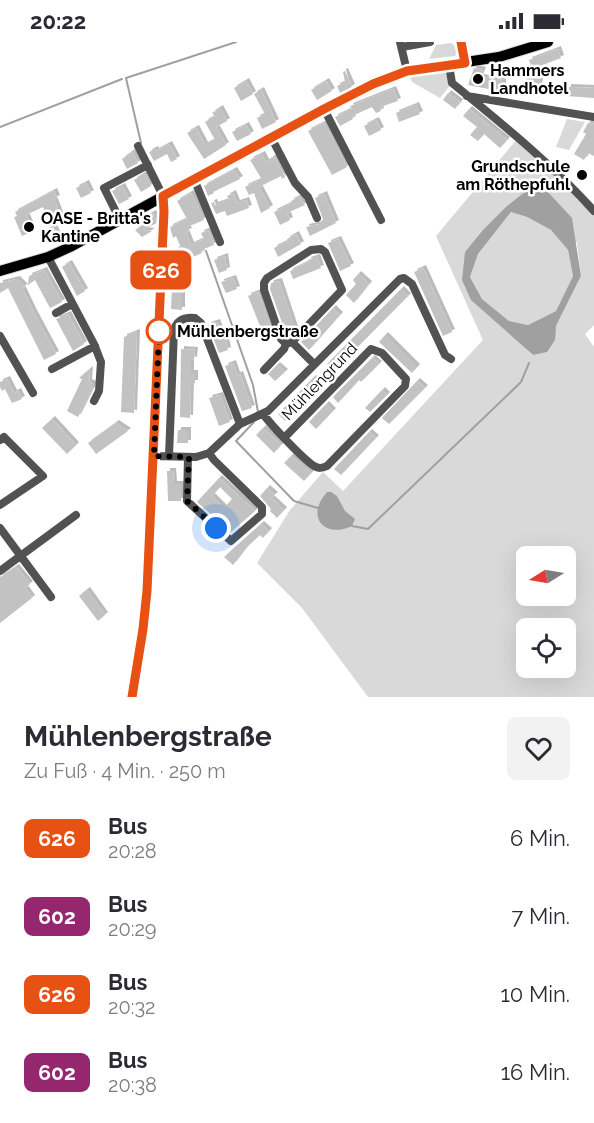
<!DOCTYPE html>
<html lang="de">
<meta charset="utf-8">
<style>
:root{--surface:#fff;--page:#f2f2f3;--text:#2b2b33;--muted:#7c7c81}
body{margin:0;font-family:Raleway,sans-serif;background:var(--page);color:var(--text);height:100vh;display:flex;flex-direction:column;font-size:22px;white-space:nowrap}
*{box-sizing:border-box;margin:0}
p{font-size:20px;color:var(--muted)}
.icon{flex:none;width:33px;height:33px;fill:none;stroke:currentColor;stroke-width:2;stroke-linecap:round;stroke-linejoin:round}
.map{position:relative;height:655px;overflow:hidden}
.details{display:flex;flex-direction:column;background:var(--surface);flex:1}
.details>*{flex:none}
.badge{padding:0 12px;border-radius:9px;font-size:21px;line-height:39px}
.needle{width:39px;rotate:259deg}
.controls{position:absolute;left:516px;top:504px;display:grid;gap:12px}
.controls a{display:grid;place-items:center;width:60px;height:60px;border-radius:9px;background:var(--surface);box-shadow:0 6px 24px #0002;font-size:30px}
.you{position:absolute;width:30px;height:30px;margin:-15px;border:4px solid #fff;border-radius:50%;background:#1a73e8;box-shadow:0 0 0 9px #1a73e833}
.map>.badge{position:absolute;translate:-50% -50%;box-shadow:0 0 0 3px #fff}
.round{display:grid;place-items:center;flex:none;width:63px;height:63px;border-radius:9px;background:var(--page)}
.headline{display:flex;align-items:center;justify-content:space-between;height:102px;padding:0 24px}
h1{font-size:28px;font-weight:700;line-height:45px}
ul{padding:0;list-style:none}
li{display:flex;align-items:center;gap:18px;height:78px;padding:0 24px}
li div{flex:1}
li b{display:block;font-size:22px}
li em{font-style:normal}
li .badge{min-width:66px;font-weight:700;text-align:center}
.status{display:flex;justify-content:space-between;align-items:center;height:42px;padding:0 30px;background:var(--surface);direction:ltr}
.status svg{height:16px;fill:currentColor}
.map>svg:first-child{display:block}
</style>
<div class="status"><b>20:22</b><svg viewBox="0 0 49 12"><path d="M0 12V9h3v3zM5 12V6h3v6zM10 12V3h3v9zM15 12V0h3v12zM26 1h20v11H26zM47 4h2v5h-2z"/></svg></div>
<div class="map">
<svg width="594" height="655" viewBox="0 0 594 655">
<defs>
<filter id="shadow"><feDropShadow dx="3" dy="-3" stdDeviation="0" flood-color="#0004"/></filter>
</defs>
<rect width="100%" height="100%" fill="#fff"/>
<path fill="#d9d9d9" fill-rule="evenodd" d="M451,1L457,5L458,10L455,14L429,17L436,3Z
M449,23L452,41L440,56L412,40L407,29Z
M567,77L585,80L569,108L556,105Z
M517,97L594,169V283L585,292L594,305V655H368L302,566L257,521L290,468L323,430L343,449L483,298L436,194ZM507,164L577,201L581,234L556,284L532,313L462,238ZM526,514H566V554H526ZM526,586H566V626H526Z
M511,170L527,175L551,188L568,208L573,234L556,269L528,283L509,279L482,257L470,235L478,212Z"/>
<path fill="#a0a0a0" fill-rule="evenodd" d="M531,145L546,148L572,176L581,234L556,284L555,298L547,310L533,313L471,258L462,238L465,210L483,188L507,164ZM511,170L527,175L551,188L568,208L573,234L556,269L528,283L509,279L482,257L470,235L478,212Z
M327,450H331L337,454L345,469L355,477L352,484C324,497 305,475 327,450Z"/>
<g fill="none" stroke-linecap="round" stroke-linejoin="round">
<path stroke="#a0a0a0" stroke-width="2" d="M0,85L122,37
M141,101L126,36L236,0
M206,209L253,343L258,370
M254,380L236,399L294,459L318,466
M352,484L368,487L521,340L529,321"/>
</g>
<path fill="#c2c2c2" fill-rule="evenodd" filter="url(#shadow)" d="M558,7L561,16L532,27L529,18Z
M474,26L483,28L480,35L503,38V50L468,43Z
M345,29L352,45L340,51L337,44L345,40L343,30Z
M527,36L540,37L539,48L526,47Z
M246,39L253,52L241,59L234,46Z
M326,39L332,49L317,58L311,48Z
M568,45L594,46V56L567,54Z
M393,47L398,59L380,65L381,69L376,71L372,65L352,74L353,77L340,84L335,75L352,67L350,64Z
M261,48L276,80L262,87L257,76L265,72L254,52Z
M448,51L460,60L455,67L443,58Z
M416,63L420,72L399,80L396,71Z
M220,66L227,79L216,85L226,103L204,117L187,91L196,86L205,103L215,98L205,80L215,74L212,71Z
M469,67L507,98L500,106L484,92L478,99L470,93L477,85L463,74Z
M376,78L381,88L369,94L364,84Z
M324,81L347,125L332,133L308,89Z
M588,81L594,82V114L588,111L584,118L574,112L586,92L583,90Z
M246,83L251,92L237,99L232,90Z
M169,102L177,117L171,120L167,112L154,119L149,110L155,107L156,109Z
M132,110L138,121L127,127L122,117Z
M262,112L266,120L274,115L285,135L282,137L281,134L259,145L270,166L261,171L254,151L249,153L245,145L260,138L261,136L250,118Z
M234,128L240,137L213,150L214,151L208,154L204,144Z
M144,132L151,144L141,150L134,138Z
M86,141L91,151L81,156L76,146Z
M122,144L129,157L119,162L112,149Z
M54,149L57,156L54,157L61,175L50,181L43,165L26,173L33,189L22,194L14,175L17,174L15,170Z
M191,151L204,178L187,185L189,189L186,190L191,203L204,197L201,191L208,188L214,203L201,208L202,211L180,221L175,208L181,206L176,194L173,196L170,185L187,177L177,159Z
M233,151L237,161L246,158L249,166L227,174L225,169L216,172L211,161L214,160L215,163L229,158L227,154Z
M324,152L336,181L310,194L306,185L320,182L323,177L315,156Z
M299,155L305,163L287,171L290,178L280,183L274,170L292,161L291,159Z
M153,171L157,181L143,188L152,189L142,195L135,188L146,181L144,176Z
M54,185L59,197L50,201L45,189Z
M296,192L301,202L278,215L274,206L288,199L287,197Z
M338,197L351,224L340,229L328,201Z
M225,214L227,228L219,231L214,218Z
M317,215L321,226L293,237L290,229L309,220L308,218Z
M69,221L85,249L77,254L62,225Z
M182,222V268L171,267L173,223Z
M423,226L452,290L443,294L414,230Z
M44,228L62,260L50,266L35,238L28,243L29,234Z
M358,232L369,242L354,261L346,253L356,242L353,238Z
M233,236L237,247L226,251L221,240Z
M17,237L25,245L22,246L34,271L56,312L44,318L8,246L0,251V241Z
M279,239L295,287L286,292L270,247L271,241Z
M401,247L408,254L334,329L327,322Z
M258,250L274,295L267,297L260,290L262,289L248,254Z
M333,266L340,273L309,308L301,300Z
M68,272L84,302L73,309L56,277Z
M217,280L220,288L223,287L228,308L219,311L208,283Z
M137,290L134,371L121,370L124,295Z
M385,293L417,325L412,331L379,300Z
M181,307L195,308L194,318L191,317V331H195V341H191L190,376L180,375Z
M372,316L379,322L361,340L359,338L338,361L333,355Z
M233,321L237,333L240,332L252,366L242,369L225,324Z
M277,323L285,330L275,339L268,332Z
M90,327L89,340L93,342V345L78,375L67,369L82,337L79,336Z
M313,336L320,343L285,379L278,372Z
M7,337L14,351L18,349L22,357L12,361L5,347L2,349L0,345V340Z
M417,339L425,346L389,382L382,376Z
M382,348L387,353L370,370L365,366Z
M220,353L230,380L219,384L209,356Z
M326,362L333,369L316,387L309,380Z
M52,377L76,403L67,412L42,386Z
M116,381L128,389L96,412L88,401Z
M263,386L281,403L274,411L256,393Z
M178,388H188V401H177Z
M369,390L376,396L341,433L334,427Z
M291,414L311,431L304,439L284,421Z
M167,429H173L174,442H181V459H168Z
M219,436L255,469L231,490L197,460ZM220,445L232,457L224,466L212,454Z
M267,446L275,453L271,456L284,468L277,476L270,469L271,467L260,454Z
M261,482L269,489L263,496L260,493L247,505L233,523L224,515Z
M16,525L30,542L25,546L32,556L0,581V535Z
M87,548L105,573L98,579L79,554Z"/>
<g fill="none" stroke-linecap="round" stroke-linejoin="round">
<defs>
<path id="major" d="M0,229L48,215L70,205L324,67L386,37L407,29L499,15L548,0"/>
</defs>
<use href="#major" stroke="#dbdbdb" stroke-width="12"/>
<path stroke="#525252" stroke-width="8" d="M400,0L407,29
M461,0L465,21
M402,5L430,0
M449,23L452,41C501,81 552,122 594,169
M467,54L594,75
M324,67L381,178
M271,95L295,141L308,155L317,176
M194,137L220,200
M120,178L104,146L148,123
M48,215L94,302L101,320L99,349L94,359
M56,271L72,262
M0,294L33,351
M292,300L342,248L325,210L321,207L311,208L267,236L264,241V248L281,297L286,302L292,300L314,322
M52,327L95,304
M264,328L284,307L286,302
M263,372C272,384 302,416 314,424C319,427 322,426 327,424L405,344L406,337L382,311L371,307L285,395
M0,398L4,395L43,434L0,463
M154,414L196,415L209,411L240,382L268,369L400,237L404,236L412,242L445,313L451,317
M169,414L174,288C177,278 185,275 195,276L201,281L240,382
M188,415L187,459L231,499L262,472V465L214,418L209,411
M0,486L51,555
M0,529L76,473
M132,655L143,587L147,549L164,169L163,154L138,104"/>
<use href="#major" stroke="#000" stroke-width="10"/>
</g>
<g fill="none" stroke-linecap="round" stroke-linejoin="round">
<defs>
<path id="line" d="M132,655L143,587L147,549L164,169L163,154L324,67L373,42L407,29L465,21L461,0"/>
</defs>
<use href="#line" stroke="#fff" stroke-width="14"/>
<use href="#line" stroke="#e75113" stroke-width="9"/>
<path stroke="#000" stroke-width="6" stroke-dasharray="0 10.8" d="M159,289L154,414L189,415L187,459L216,486"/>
</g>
<g fill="#000" stroke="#fff" stroke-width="2">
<circle cx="478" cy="37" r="6"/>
<circle cx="582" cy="133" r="6"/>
<circle cx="29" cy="185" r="6"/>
</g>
<circle fill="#fff" stroke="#e75113" stroke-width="3" cx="159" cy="289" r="12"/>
<g text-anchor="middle" stroke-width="5" stroke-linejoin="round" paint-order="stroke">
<g font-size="16" font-weight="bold" fill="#000" stroke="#fff" text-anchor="start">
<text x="490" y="34">Hammers<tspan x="490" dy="18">Landhotel</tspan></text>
<text x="570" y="130" text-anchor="end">Grundschule<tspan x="570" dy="18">am Röthepfuhl</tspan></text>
<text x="41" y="182">OASE - Britta's<tspan x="41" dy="18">Kantine</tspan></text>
</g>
<g font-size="16" font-weight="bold" fill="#000" stroke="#fff" text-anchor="start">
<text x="177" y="295">Mühlenbergstraße</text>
</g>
<g font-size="16" fill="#000" stroke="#fff">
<text transform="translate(319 339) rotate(-46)" y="6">Mühlengrund</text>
</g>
</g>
</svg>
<div class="controls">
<a><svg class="needle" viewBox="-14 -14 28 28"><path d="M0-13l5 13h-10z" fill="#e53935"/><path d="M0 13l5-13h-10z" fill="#7c7c81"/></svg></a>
<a><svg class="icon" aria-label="locate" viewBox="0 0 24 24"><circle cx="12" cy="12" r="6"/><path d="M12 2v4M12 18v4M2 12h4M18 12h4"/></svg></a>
</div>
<div class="you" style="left:216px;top:486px"></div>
<b class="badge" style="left:161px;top:228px;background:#e75113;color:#fff">626</b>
</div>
<section class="details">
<div class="headline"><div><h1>Mühlenbergstraße</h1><p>Zu Fuß · 4 Min. · 250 m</p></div><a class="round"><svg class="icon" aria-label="heart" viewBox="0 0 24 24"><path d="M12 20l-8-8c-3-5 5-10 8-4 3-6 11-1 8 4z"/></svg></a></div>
<ul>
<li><span class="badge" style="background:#e75113;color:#fff">626</span><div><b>Bus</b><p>20:28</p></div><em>6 Min.</em></li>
<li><span class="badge" style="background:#95276e;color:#fff">602</span><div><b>Bus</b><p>20:29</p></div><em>7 Min.</em></li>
<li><span class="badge" style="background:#e75113;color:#fff">626</span><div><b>Bus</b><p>20:32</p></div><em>10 Min.</em></li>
<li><span class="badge" style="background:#95276e;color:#fff">602</span><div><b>Bus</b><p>20:38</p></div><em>16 Min.</em></li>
</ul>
</section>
